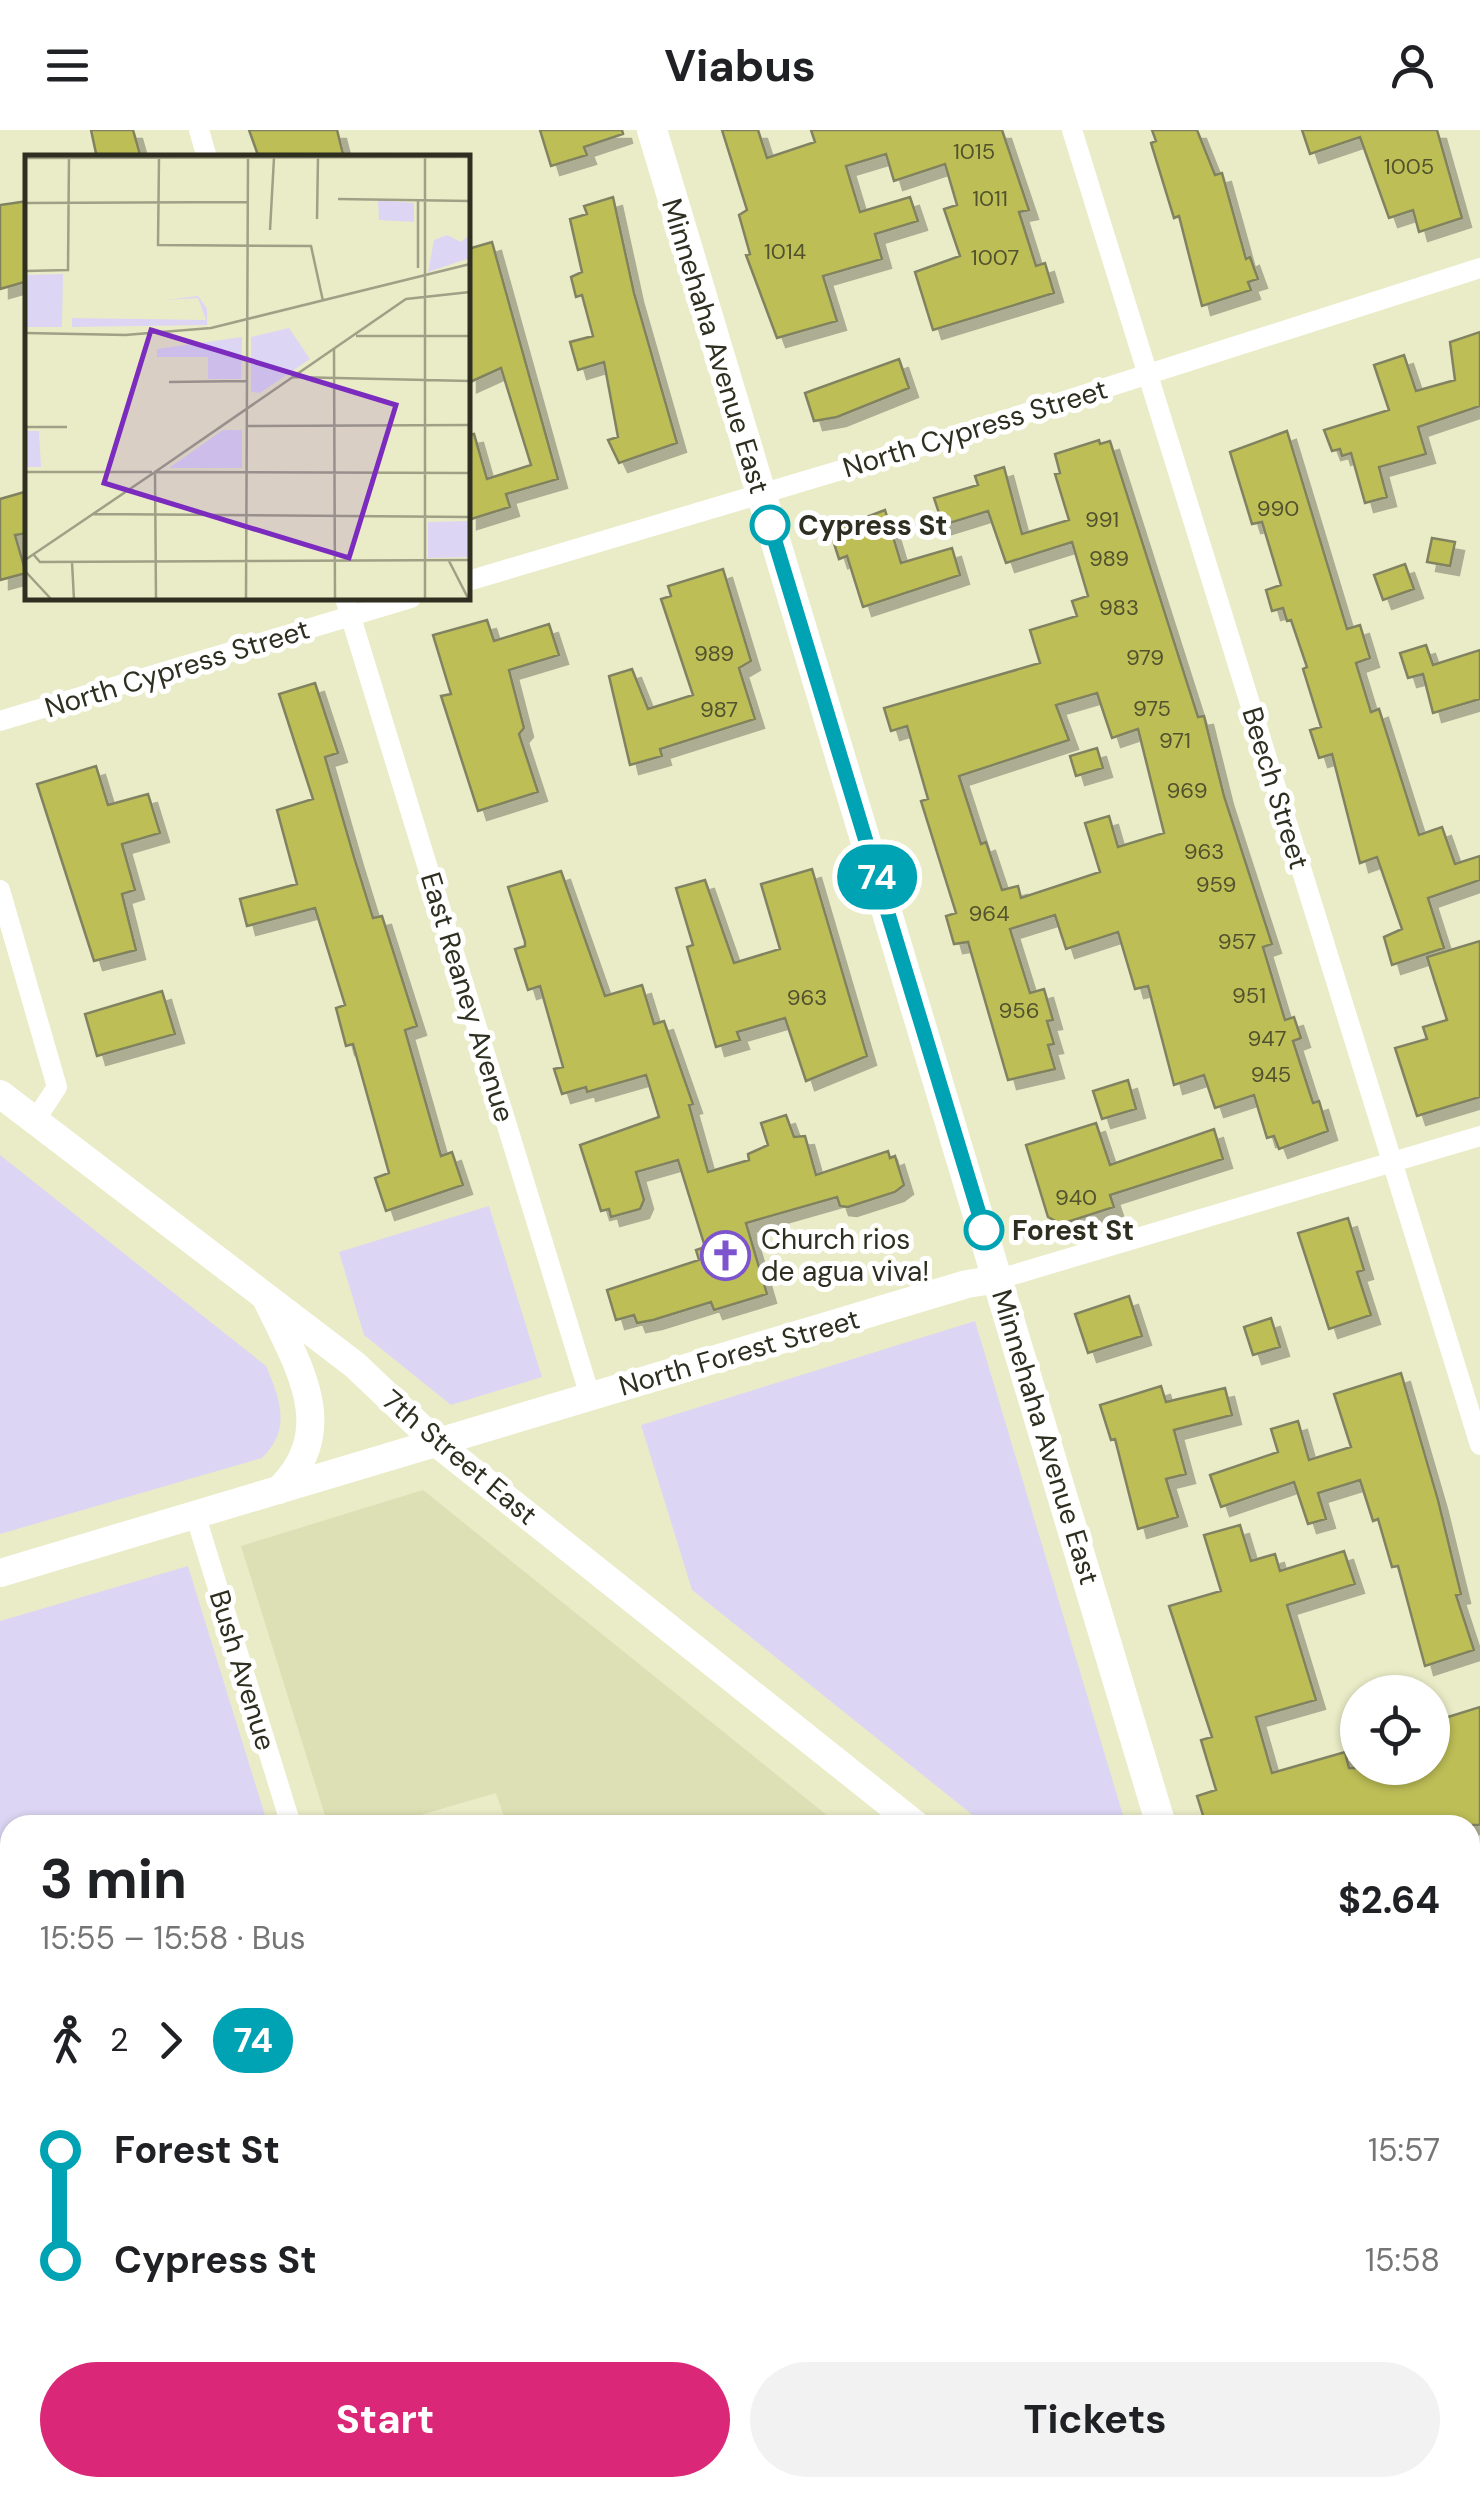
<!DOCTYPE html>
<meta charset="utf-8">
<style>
:root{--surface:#fff;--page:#f2f2f2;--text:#202124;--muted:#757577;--accent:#db2777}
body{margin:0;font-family:"DM Sans",sans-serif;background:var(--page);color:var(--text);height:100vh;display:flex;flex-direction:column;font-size:38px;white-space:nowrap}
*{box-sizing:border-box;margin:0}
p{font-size:32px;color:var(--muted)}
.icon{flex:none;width:55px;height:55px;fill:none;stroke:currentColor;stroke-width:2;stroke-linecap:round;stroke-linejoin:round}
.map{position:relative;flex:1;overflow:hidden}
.side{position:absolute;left:0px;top:1685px;width:1480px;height:682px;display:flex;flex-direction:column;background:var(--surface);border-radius:30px 30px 0 0;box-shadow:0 2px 8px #0004}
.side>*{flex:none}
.badge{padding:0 20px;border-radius:32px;font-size:35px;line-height:65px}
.buttons{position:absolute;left:1340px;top:1545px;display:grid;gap:20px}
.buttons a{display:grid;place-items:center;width:110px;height:110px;border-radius:50%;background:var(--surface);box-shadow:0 2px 8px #0004;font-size:50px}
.map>.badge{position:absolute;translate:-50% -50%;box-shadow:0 0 0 5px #fff}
.legs{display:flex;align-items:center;gap:15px;height:110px;padding:0 40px;font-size:32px}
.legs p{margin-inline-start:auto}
.headline{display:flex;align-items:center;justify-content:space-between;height:170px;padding:0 40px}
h1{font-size:55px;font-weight:700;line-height:75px}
.button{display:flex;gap:20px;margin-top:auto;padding:20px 40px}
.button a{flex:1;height:115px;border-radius:60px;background:var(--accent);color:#fff;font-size:40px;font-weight:700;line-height:115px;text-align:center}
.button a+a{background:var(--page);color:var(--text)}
ul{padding:0 40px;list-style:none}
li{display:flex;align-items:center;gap:35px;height:110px;font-size:38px}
li i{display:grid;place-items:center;width:15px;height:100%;margin:0 12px;background:currentColor}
li i::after{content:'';width:25px;height:25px;margin:-12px;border:8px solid;border-radius:50%;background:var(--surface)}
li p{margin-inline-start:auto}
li:first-child i{background:linear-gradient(#0000 50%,currentColor 0)}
li:last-child i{background:linear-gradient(currentColor 50%,#0000 0)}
header{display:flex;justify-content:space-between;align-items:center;height:130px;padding:0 40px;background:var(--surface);font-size:45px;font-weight:700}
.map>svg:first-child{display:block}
</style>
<header><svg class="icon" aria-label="menu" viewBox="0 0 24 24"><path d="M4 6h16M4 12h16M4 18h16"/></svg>Viabus<svg class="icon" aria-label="person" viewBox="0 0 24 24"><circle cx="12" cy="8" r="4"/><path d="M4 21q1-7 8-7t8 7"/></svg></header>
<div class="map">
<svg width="1480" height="2367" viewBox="0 0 1480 2367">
<defs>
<filter id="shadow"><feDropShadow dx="9" dy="9" stdDeviation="0" flood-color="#0004"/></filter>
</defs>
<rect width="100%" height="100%" fill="#eaecc7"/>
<path fill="#dddfb4" d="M423,1360L839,1695H507L496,1663L386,1695H328L241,1416Z
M224,2358H1322L1325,2367H227Z"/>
<path fill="#dcd6f4" d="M0,1025L266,1236C281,1270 291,1300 262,1328L0,1404Z
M489,1076L542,1247L451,1275L364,1205L339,1122Z
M975,1191L1126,1695H985L692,1460L641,1295Z
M188,1436L268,1695H10V1913L0,1893V1491Z"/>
<path fill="#bdbe57" stroke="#818261" stroke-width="2.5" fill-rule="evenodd" filter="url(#shadow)" d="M91,0H133L141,28H97Z
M249,0H337L344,28H259Z
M540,0H622L623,4L584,17L587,25L551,36Z
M722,0H758L767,28L815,12L811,0H1002L1029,80L1019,82L1036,136L1045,133L1054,163L933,200L915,142L960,126L944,79L957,75L945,34L894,51L886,24L846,36L860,82L910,67L918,91L875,104L882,129L823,146L837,191L777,208L746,125L750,124L739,85L747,80Z
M1152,0H1197L1215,45L1222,43L1246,129L1250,127L1258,149L1248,152L1251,160L1202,176L1179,86L1174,88L1151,13L1156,11Z
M1302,0H1437L1462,88L1419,102L1413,80L1389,88L1360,7L1310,24Z
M613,67L634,163L677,313L619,333L608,310L618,307L604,232L578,240L570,212L593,206L582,165L576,167L571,147L582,142L570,89L587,84L584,76Z
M28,71V151L0,159V75Z
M492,112L558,349L506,364L510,377L468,390V305L474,304L487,349L531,335L501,238L468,253V119Z
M1480,202V276L1418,297L1426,324L1379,337L1387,367L1365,373L1351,323L1342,326L1340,319L1332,321L1324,300L1389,280L1374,235L1404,225L1416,261L1455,250L1450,212Z
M899,229L909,258L837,287L814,291L805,263Z
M1287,301L1347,499L1360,495L1370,528L1356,533L1371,582L1379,579L1419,705L1442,697L1455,734L1480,726V750L1428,768L1444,818L1392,835L1384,807L1402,799L1377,727L1360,733L1332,624L1319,628L1310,600L1321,597L1303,539L1307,537L1291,490L1287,491L1283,478L1272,481L1266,460L1281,455L1262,392L1252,394L1230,322Z
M1099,310L1100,314L1110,311L1198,587L1204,586L1224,666L1272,814L1263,817L1285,890L1294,887L1301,908L1293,911L1313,973L1319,971L1328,1001L1279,1019L1274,1006L1267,1008L1254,965L1215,978L1204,945L1174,955L1148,856L1135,859L1118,802L1066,819L1055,785L1010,799L1030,863L1044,859L1053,890L1047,891L1054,914L1048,915L1055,939L1008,950L968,812L954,814L946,786L956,783L921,671L928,669L907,596L891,601L884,578L1040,533L1030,500L1077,486L1072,471L1088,466L1072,412L1006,433L988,381L943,395L934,368L978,355L975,346L1004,337L1022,404L1069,390L1055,344L1060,343L1055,324ZM1097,563L1112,608L1138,599L1164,703L1118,717L1109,686L1085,693L1100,742L1021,768L1018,756L1002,760L986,712L981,714L959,646L1069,610L1056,575Z
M28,361V403L15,405L26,443L0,450V369Z
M885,380L901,433L952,418L960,445L863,477L847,426L839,429L830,401Z
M1432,408L1455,412L1450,436L1427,432Z
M1405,434L1414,459L1383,470L1374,445Z
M723,439L751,531L739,538L755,589L660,619L662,626L630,635L609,546L632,539L648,579L693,565L661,469L671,466L668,456Z
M487,490L494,511L549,494L559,525L509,540L524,598L519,604L538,662L478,681L441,566L451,564L433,505Z
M1426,515L1433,535L1480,520V569L1433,583L1423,544L1408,548L1400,523Z
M315,553L338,623L325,627L354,727L373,788L382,786L417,896L405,900L441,1026L452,1022L463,1055L386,1081L375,1048L389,1043L353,914L346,916L336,878L345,875L315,778L247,796L240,769L297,754L277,680L313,669L279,564Z
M1097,618L1103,638L1076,646L1070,626Z
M96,636L108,675L148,664L160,703L122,714L135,760L122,764L136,820L94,831L37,654Z
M812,739L867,926L806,951L785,888L737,902L740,910L716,917L687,817L693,815L676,758L705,750L734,833L780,819L761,754Z
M561,741L605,866L642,855L654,894L664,891L693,974L689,975L708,1042L749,1030L748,1024L768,1015L761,993L786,985L794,1007L805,1006L816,1045L888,1021L890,1028L895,1026L904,1055L895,1062L848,1077L840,1076L837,1067L746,1093L767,1164L714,1180L711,1172L653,1190L637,1193L634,1185L616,1190L607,1160L699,1130L696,1120L705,1117L678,1030L636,1042L644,1070L640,1079L611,1087L609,1079L601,1081L580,1015L659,987L646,945L587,962L586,957L562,964L554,939L563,937L540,856L528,860L515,819L525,816V812L508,757Z
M1480,811V967L1417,986L1395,918L1427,909L1423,897L1447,890L1427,827Z
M162,861L175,904L97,926L85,884Z
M1128,950L1136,979L1102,989L1093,961Z
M1096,993L1110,1035L1214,999L1223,1029L1110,1065L1114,1077L1061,1094L1048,1087L1026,1015Z
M1348,1088L1364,1140L1357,1142L1371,1185L1329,1199L1298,1103Z
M1129,1166L1142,1206L1088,1223L1075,1184Z
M1271,1188L1280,1217L1253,1225L1244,1197Z
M1401,1243L1438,1370L1461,1464L1456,1465L1474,1520L1425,1536L1398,1436L1392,1437L1378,1389L1373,1391L1360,1350L1318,1363L1326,1389L1308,1394L1294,1352L1221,1377L1210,1345L1278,1322L1271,1299L1298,1291L1309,1330L1351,1317L1334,1264Z
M1161,1256L1166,1272L1225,1258L1232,1285L1174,1300L1186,1344L1166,1349L1178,1387L1138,1399L1115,1309L1111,1310L1100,1275Z
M1240,1395L1251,1431L1275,1424L1280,1441L1344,1421L1355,1454L1287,1475L1316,1570L1256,1587L1272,1643L1345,1622L1349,1638H1432V1592L1480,1577V1695H1206L1197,1666L1216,1660L1201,1610L1212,1607L1169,1476L1221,1461L1204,1405Z"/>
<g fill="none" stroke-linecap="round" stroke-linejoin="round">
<path stroke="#fff" stroke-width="20" d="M199,0L207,28
M1072,0L1480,1315
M468,451L949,308L1480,138
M345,468L590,1266
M0,591L411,468
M0,760L57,957L34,992
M999,1149L1480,1006
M195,1384L291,1695
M1470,1876L1480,1873"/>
<path stroke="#fff" stroke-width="28" d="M0,964L355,1235L438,1314L916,1695
M267,1170C297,1234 341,1299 279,1360
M0,1443L967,1154L999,1149
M1365,2358L1367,2367"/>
<path stroke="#fff" stroke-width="30" d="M652,0L1161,1695
M1470,2127L1480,2135
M0,2188L10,2215
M0,2267L10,2293
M35,2358L38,2367"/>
<defs>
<path id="rail" d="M0,2003L10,2026
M0,2053L10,2075
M129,2358L133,2367
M148,2358L152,2367
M192,2358L196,2367"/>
</defs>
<use href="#rail" stroke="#94957b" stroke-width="11"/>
<use href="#rail" stroke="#fff" stroke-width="8" stroke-dasharray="22" stroke-linecap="butt"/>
</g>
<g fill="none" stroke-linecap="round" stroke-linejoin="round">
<defs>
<path id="line-1" d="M770,395L984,1100"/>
</defs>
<use href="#line-1" stroke="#fff" stroke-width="22"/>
<use href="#line-1" stroke="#00a3b4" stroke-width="15"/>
</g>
<defs>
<symbol id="church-ring" viewBox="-11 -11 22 22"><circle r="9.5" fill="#fff" stroke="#7e54ce" stroke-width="1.5"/><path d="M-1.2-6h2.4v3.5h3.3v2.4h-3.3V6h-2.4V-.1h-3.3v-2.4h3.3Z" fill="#7e54ce"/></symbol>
</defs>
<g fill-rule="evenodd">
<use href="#church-ring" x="698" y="1098" width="55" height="55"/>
</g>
<g fill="#fff" stroke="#00a3b4" stroke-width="5">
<circle cx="770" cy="395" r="18"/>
<circle cx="984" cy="1100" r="18"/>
</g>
<g text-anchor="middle" stroke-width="10" stroke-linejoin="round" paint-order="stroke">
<g font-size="22" fill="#52532e">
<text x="974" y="29">1015</text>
<text x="1409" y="44">1005</text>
<text x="990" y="76">1011</text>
<text x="785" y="129">1014</text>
<text x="995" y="135">1007</text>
<text x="1278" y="386">990</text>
<text x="1102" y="397">991</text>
<text x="1109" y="436">989</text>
<text x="1119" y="485">983</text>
<text x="714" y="531">989</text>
<text x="1145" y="535">979</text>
<text x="1152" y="586">975</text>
<text x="719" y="587">987</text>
<text x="1175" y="618">971</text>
<text x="1187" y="668">969</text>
<text x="1204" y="729">963</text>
<text x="1216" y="762">959</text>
<text x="989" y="791">964</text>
<text x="1237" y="819">957</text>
<text x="1249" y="873">951</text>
<text x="807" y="875">963</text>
<text x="1019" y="888">956</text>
<text x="1267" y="916">947</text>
<text x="1271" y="952">945</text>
<text x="1076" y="1075">940</text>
</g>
<g font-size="28" fill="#2f2f21" stroke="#fff">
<text transform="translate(716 216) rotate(73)" y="10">Minnehaha Avenue East</text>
<text transform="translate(975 298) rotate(-17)" y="10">North Cypress Street</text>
<text transform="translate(177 538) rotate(-17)" y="10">North Cypress Street</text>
<text transform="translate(1276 658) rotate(73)" y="10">Beech Street</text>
<text transform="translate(468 867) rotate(73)" y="10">East Reaney Avenue</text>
<text transform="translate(739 1222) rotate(-16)" y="10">North Forest Street</text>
<text transform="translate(1046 1307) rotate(73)" y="10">Minnehaha Avenue East</text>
<text transform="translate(460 1327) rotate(40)" y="10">7th Street East</text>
<text transform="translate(243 1540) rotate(73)" y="10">Bush Avenue</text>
</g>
<g font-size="28" font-weight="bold" fill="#2f2f21" stroke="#fff" text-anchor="start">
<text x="798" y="405">Cypress St</text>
<text x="1012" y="1110">Forest St</text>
</g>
<g font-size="28" fill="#2f2f21" stroke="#fff" text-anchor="start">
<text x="761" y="1119">Church rios<tspan x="761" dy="32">de agua viva!</tspan></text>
</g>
</g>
<g transform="translate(25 25)">
<rect width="445" height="445" fill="#eaecc7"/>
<path d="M353,45L389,48V67L354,65ZM445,79V103L403,117L409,85L422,80L436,87ZM38,119L37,172H0V120ZM172,141L174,142L182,154V170L47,172V163L181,165L173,143L140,145ZM264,173L285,204L235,238L226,237V182ZM217,182L216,224H183V202H132V194ZM198,275H217V313H144ZM0,276H14L16,312H0ZM445,366V402L403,403V367Z" fill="#dcd6f4"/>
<path fill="none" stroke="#9fa085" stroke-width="2.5" d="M0,3L445,2M134,3L133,90L286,91L298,146M313,44L445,46M393,46V113M0,48L222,47M292,64L293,2M245,75L249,3M0,116L43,115L44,0M0,178L102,180M100,180L186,173L445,109M331,181H445M309,193L310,445M267,222L445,226M144,227L221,226M221,271L445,270M0,272H42M0,317H127M130,317L381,144L445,137M130,318L131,445M68,359L445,362M8,399L15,407L445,405M0,405L130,317L445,318M424,406L444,445M47,407L49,445M0,416L27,445M221,445L223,3M400,445V3"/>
<path fill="#7b2cbf" fill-opacity="0.15" stroke="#7b2cbf" stroke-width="5" d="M126,175L371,250L324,403L79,328Z"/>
<rect width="445" height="445" fill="none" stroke="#2f2f21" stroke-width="5"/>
</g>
</svg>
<div class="buttons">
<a><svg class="icon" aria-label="locate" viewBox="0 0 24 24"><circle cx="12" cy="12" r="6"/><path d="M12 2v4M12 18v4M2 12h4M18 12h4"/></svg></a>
</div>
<b class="badge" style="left:877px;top:747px;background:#00a3b4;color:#fff">74</b>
<section class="side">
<div class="headline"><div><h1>3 min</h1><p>15:55 – 15:58 · Bus</p></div><b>$2.64</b></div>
<div class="legs"><svg class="icon" aria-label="walk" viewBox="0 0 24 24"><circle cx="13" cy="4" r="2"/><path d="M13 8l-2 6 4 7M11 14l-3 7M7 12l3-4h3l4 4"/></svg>2<svg class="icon" aria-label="forward" viewBox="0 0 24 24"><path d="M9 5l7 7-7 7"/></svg><b class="badge" style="background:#00a3b4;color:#fff">74</b></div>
<ul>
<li><i style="color:#00a3b4"></i><b>Forest St</b><p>15:57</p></li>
<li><i style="color:#00a3b4"></i><b>Cypress St</b><p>15:58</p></li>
</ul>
<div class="button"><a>Start</a><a>Tickets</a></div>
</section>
</div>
